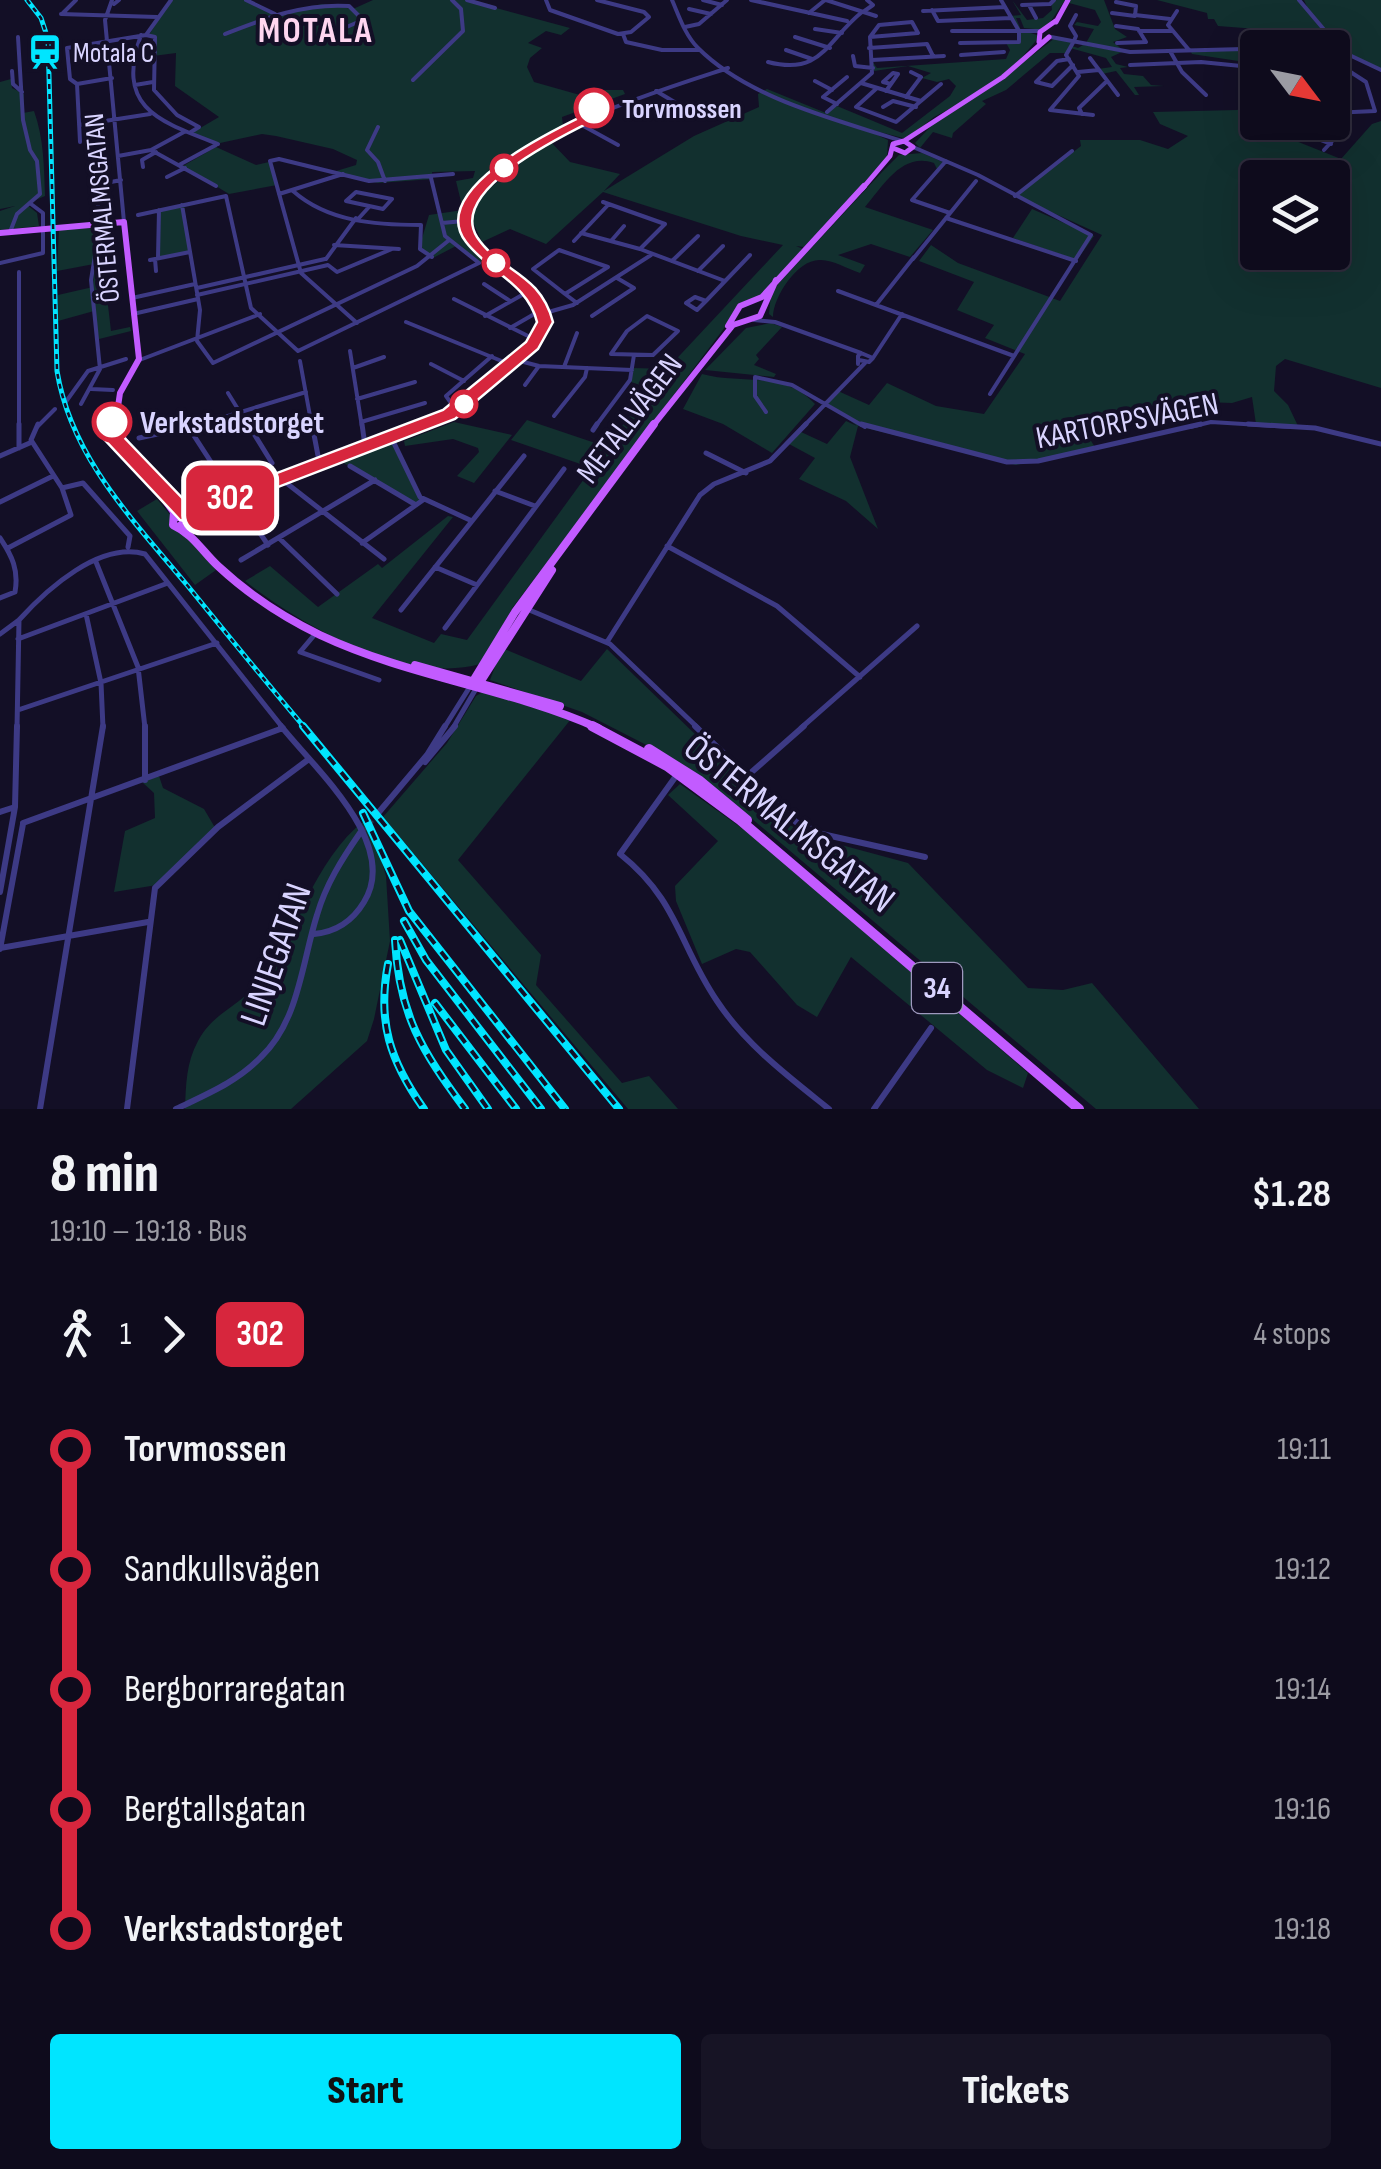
<!DOCTYPE html>
<meta charset="utf-8">
<style>
:root{--surface:#0e0b1c;--page:#171425;--text:#f1f3f6;--muted:#9b9ba3;--line:#2e2b3b;--accent:#00e5ff}
body{margin:0;font-family:"Sofia Sans Condensed",sans-serif;background:var(--page);color:var(--text);height:100vh;display:flex;flex-direction:column;font-size:38px;white-space:nowrap}
*{box-sizing:border-box;margin:0}
p{font-size:32px;color:var(--muted)}
.icon{flex:none;width:55px;height:55px;fill:none;stroke:currentColor;stroke-width:2;stroke-linecap:round;stroke-linejoin:round}
.map{position:relative;height:1109px;overflow:hidden}
.drawer{display:flex;flex-direction:column;background:var(--surface);flex:1}
.drawer>*{flex:none}
.badge{padding:0 20px;border-radius:15px;font-size:35px;line-height:65px}
.needle{width:65px;rotate:122deg}
.tools{position:absolute;left:1240px;top:30px;display:grid;gap:20px}
.tools a{display:grid;place-items:center;width:110px;height:110px;border-radius:10px;background:var(--surface);box-shadow:0 10px 40px #0002,0 0 0 2px var(--line);font-size:50px}
.map>.badge{position:absolute;translate:-50% -50%;box-shadow:0 0 0 5px #fff}
.legs{display:flex;align-items:center;gap:15px;height:110px;padding:0 50px;font-size:32px}
.legs p{margin-inline-start:auto}
.summary{display:flex;align-items:center;justify-content:space-between;height:170px;padding:0 50px}
h1{font-size:55px;font-weight:800;line-height:75px}
.action{display:flex;gap:20px;margin-top:auto;padding:20px 50px}
.action a{flex:1;height:115px;border-radius:10px;background:var(--accent);color:#111;font-size:40px;font-weight:800;line-height:115px;text-align:center}
.action a+a{background:var(--page);color:var(--text)}
ul{padding:0 50px;list-style:none}
li{display:flex;align-items:center;gap:35px;height:120px;font-size:38px}
li i{display:grid;place-items:center;width:15px;height:100%;margin:0 12px;background:currentColor}
li i::after{content:'';width:25px;height:25px;margin:-12px;border:8px solid;border-radius:50%;background:var(--surface)}
li p{margin-inline-start:auto}
li:first-child i{background:linear-gradient(#0000 50%,currentColor 0)}
li:last-child i{background:linear-gradient(currentColor 50%,#0000 0)}
.map>svg:first-child{display:block}
</style>
<div class="map">
<svg width="1381" height="1109" viewBox="0 0 1381 1109">
<rect width="100%" height="100%" fill="#130f26"/>
<path fill="#12302f" fill-rule="evenodd" d="M171,0H247L275,14L322,4L353,9L373,0H466L570,28L561,35L546,31L528,43L542,48L530,58L527,67L534,82L587,97L605,90H623L625,94L562,117L563,126L474,189L461,223L473,247L500,269L476,261L456,246L431,259L420,245L429,215L463,210L456,181L473,178L475,171L432,172L433,179L378,183L333,172L356,165L357,160L333,149L276,136L262,134L220,143L190,134L219,117L175,86L176,53L153,56L154,36L149,35Z
M1012,0L1027,20L1043,18L1052,10L1051,0H1065L1045,30L1024,28L1020,18H1016L1021,30L1040,36L1008,74L1055,38L1074,41L1072,46L1078,48L1083,45L1122,52L1111,57L1116,64L1128,67L1120,68L1124,74L1143,76L1151,85L1164,86L1134,87L1139,95H1135L1116,71L1102,74L1098,69L1112,67L1106,58L1070,48L1066,53H1050L1006,90L982,101L986,104L953,133L952,138L933,132L920,148L915,143L934,123L979,93L934,117L907,139L860,127L888,140L887,158L804,247L796,246L803,249L759,297L744,302L513,607L480,664C407,685 302,626 245,581L270,566L318,607L378,564L382,568L448,516L453,517L372,618L434,643L441,634L467,640L592,468L511,440L527,420L607,447L649,388L631,382L633,368L667,369L783,245L741,236L603,192L546,244L510,229L482,242L472,220L479,197L549,140L570,162L620,174L604,191L694,136L759,107L758,94L767,89L826,113L837,106L902,133L950,96L956,86L949,79L937,82L922,78L931,73L908,66L874,71L872,61L877,68L1006,59L1010,50L1005,41L1018,42L1020,32L1010,16L1021,15Z
M1070,0H1104L1115,29L1127,37L1113,42L1123,50L1086,43L1094,29L1074,25L1077,22L1098,26L1101,22L1095,10L1069,3Z
M1157,0H1302L1308,9L1304,0H1381V70L1341,49L1257,46L1258,94L1245,62L1192,54L1190,50L1253,47L1250,46L1257,29L1218,26L1214,19H1208L1207,13Z
M11,79L12,88L24,94L23,113L34,111C44,139 44,167 45,196L26,204L37,213L39,226L0,230V211L15,206L0,209V82Z
M1257,95L1258,122L1270,123L1271,131L1341,159L1372,124L1381,121V388L1285,359L1276,366L1274,391L1288,405L1298,426L1256,424L1252,397L1232,403L1205,402L1088,436L1096,449L1016,465L858,426L850,457L878,529L846,501L799,479L815,458L789,444L801,432L827,444L846,421L857,426L827,403L838,391L869,405L887,383L936,406L984,414L1025,354L985,338L994,325L957,310L974,282L919,261L931,245L958,263L1060,301L1102,235L1016,196L1081,146L1080,140H1140L1168,149L1188,136L1160,124L1153,112L1237,110L1250,105ZM1258,178H1332V252H1258Z
M216,147L256,165L269,162L277,185L229,194L183,166Z
M922,153L943,162L937,169L934,163C902,152 884,185 865,207L933,230L910,257L871,244L838,255L865,265L860,273C848,269 833,260 821,260C798,258 773,297 773,317L769,314L771,294L778,284L882,172L899,155Z
M184,205L191,252L158,259V211Z
M1032,209L1094,236L1077,260L1013,238Z
M99,228L111,331L130,327L131,331L99,339L94,311L58,321V295L93,287L94,264L57,271L59,229Z
M771,323L782,327L756,355L759,359L754,365L776,374L774,377L705,370L746,328Z
M702,374C742,385 784,370 815,404L772,453L723,424L683,409Z
M454,422L512,435L474,483L457,476L479,452L478,448L453,439L405,446L404,441Z
M394,443L423,500L416,506L342,462L340,457Z
M157,499L216,570L195,585L137,511Z
M502,648L581,681L607,649L787,823L808,836L908,863L1028,988L1063,990L1092,983L1199,1109H1096L738,807L664,754L582,712L490,680Z
M483,692L571,719L458,860L541,955L536,985L622,1083L649,1076L678,1109H628L383,817L447,743L476,696Z
M159,776L163,788L204,809L217,831L163,884L114,892L125,831L155,818L154,793L142,782Z
M680,784L764,844L1028,1073L1023,1088L987,1070L851,957L817,1017L797,1005L750,952L736,949L702,964L676,901L675,886L718,841L668,795Z
M365,820L372,829L386,876L390,941L374,1019L367,1041L291,1109H185C186,1085 186,1063 198,1041C213,1013 236,1008 253,988C295,940 313,860 365,820Z"/>
<g fill="none" stroke-linecap="round" stroke-linejoin="round">
<path stroke="#312d47" stroke-width="6" stroke-dasharray="6 4" stroke-linecap="butt" d="M361,832L379,812"/>
<path stroke="#3d3a85" stroke-width="4" d="M112,0L105,20L124,222
M246,0L275,14
M467,0L495,8
M546,0L550,10L618,34L631,32L649,17L644,12L597,0
M672,0C679,16 685,35 698,48C749,99 835,119 902,141
M703,0L722,5
M751,0L847,21
M826,0L876,16
M1001,0L1019,31V42
M1299,0L1343,52L1381,70
M114,4L119,0
M1022,5L1050,4L1054,0
M1029,5L1036,18
M689,9L711,14
M932,10L938,21L1011,18
M923,11L1005,7
M1177,11L1168,25L1189,50
M863,12L873,5L867,0
M63,13L76,0
M809,13L825,0
M1112,13L1135,16L1136,6L1116,2
M61,14L157,17
M1135,15L1170,19
M912,22L918,33L870,37L879,25Z
M1116,26L1138,29L1146,42L1117,43
M685,27L699,24L727,0
M815,29L842,33
M952,31H1041
M1139,31H1173
M225,34C266,18 304,3 349,6L363,20L323,37
M623,34L626,42L662,50H698
M141,35C115,108 158,121 218,144
M146,35L155,37L154,90L177,115L199,127L191,132
M795,37L830,48
M1051,37L1130,52L1286,48
M1074,41L1066,55L1079,76L1050,110L1093,115
M1074,41L1076,36L1070,26L1076,15
M960,43L1019,42
M869,48L927,44L933,56
M786,50L812,59
M1170,51L1182,72L1206,95
M961,55L1004,52
M853,56L855,66L873,68
M131,57L153,54
M1090,58L1118,95
M1069,59L1057,61L1036,82L1052,86L1073,65
M872,60L944,56
M1332,60L1366,82L1375,111L1332,113
M768,62C822,76 826,41 862,12
M1130,65L1201,62L1241,66
M12,71L13,84L22,92
M1078,72L1099,70
M1332,72L1344,83L1349,97
M893,73L898,74L891,84L883,82Z
M413,80L463,31L461,9L452,0
M815,81L832,90
M861,83L921,101
M77,84L112,78
M135,85L153,82
M1332,86L1346,87
M877,88L856,107L896,122L941,84
M656,91L693,113
M886,91L891,84
M906,97L921,77L911,72
M837,104L823,97L847,77
M883,107L893,101L916,107
M827,112L872,73L870,37
M1082,114L1079,108L1107,81
M1289,122L1294,130L1331,144
M578,123L618,145
M79,125L150,114
M378,127L367,150L378,162L385,181
M80,142L77,84L70,79L67,48L146,35L171,0
M913,147L978,175L1091,235L990,394
M151,150L184,132
M1324,150L1344,128L1337,113
M118,156L151,150L216,186
M946,161L912,200L950,213
M179,165L216,145
M143,167L142,160L156,152
M167,177L185,168
M293,191C328,222 376,225 421,225L420,249L432,257
M356,192L392,199L383,209L346,201Z
M279,194L343,174
M1015,196L1072,151
M603,202L665,224L640,249
M182,205L200,310L197,341L213,363L417,266L448,241
M138,215L226,196L251,308L298,351L479,263L445,236L431,178
M99,217L96,185L121,180
M359,218L369,207
M946,218L1076,261
M442,223L464,221
M10,232L17,214L40,194L37,161L30,150L23,120L18,37
M581,233L640,249L725,281
M574,241L609,204
M611,241L624,226
M334,245L399,249
M559,250L608,267L565,294L533,269Z
M158,258L159,210
M155,259L156,271
M326,259L356,218
M913,259L976,181
M150,260L190,252
M672,261L698,236
M0,263L43,253V213L31,204
M698,271L723,246
M19,272V427
M484,284L510,301
M197,288L325,259
M838,291L1014,356
M565,294L577,303
M197,295L328,265L337,272L392,249
M695,297L706,301L697,310L686,303Z
M132,298L195,284
M454,299L528,336
M706,301L750,255
M876,305L914,257
M545,313L573,305L651,255
M133,314L198,299
M485,316L529,291
M592,316L634,288L617,278
M647,316L678,331L653,355L611,354L627,331Z
M754,320L775,322L861,353
M406,322L504,362
M357,323L301,273L270,161L279,159L369,181L453,174
M510,328L536,313
M350,351L362,427
M873,358L902,314
M516,360L539,366L632,370
M137,361L260,314
M300,361L312,427
M431,364L464,381
M858,364V356L861,353L873,358L869,362L859,360
M564,367L577,333
M353,368L384,357
M525,385L539,366
M91,389L113,390
M228,393L249,427
M357,399L415,382
M65,403L88,371L126,359
M81,404L100,369L91,280L98,237
M456,410L446,396L492,356
M766,412L755,396V377L792,385L865,427
M554,416L585,377L587,368
M361,422L425,403
M37,427L55,409
M192,427L306,392
M419,427C463,411 525,362 545,319L537,297L468,235C468,226 467,212 470,204C496,139 664,89 728,68
M595,427L630,380L634,355
M803,427L865,363
M1190,427L1211,422L1292,427"/>
<path stroke="#3d3a85" stroke-width="5" d="M19,424V448
M248,424L272,463
M312,424L319,461
M362,424L365,446
M861,424L1007,462L1038,461L1201,424
M1248,424L1315,428L1381,444
M189,428L233,496
M593,430L597,424
M391,437L420,497L472,521
M139,438L204,424
M706,453L746,473
M0,456L32,442
M350,466L416,505
M280,478L384,559
M62,488L83,483L130,536L128,547
M495,491L535,506
M0,502L53,476
M247,514L268,545
M187,515L426,424
M0,538C12,556 19,570 15,592L0,598
M279,538L337,594
M362,543L423,500
M667,546L777,606L860,677
M8,548L71,515L62,488L31,440L38,424
M241,560L375,480
M96,562L138,667L145,728
M435,567L477,585
M527,609L610,644L698,728
M401,610L524,456
M86,614L101,683L103,728
M445,628L564,469
M316,633L300,652L379,680
M0,634L19,620
M18,639L168,583
M607,642L700,495L714,484L770,461L806,424
M18,710L217,643
M17,728L19,620C47,589 100,541 145,554L283,728
M444,728L471,685
M453,728L477,687
M801,728L917,626"/>
<path stroke="#3d3a85" stroke-width="6" d="M145,726V780
M281,726C316,770 400,844 364,902C352,922 336,932 314,934
M695,726L796,822L822,834L925,857
M425,762L455,726
M676,776L620,854C678,900 679,945 717,1001C746,1045 789,1077 829,1109
M746,777L804,726
M0,812L15,807
M379,812L427,755L445,726
M23,823L283,728
M0,892L15,807L17,726
M0,948L148,922
M0,949L23,824
M40,1109L103,726
M127,1109L155,888L218,827L309,759
M176,1109C207,1094 237,1082 261,1057C299,1021 302,962 317,915C326,884 342,859 360,833
M874,1109L931,1028"/>
<path stroke="#c25bff" stroke-width="5" d="M1056,22L1068,0
M1039,42L1040,32L1057,20
M904,141L1003,77L1049,37
M862,189L890,156L893,144L904,141L913,147L905,153L893,148"/>
<path stroke="#c25bff" stroke-width="6" d="M0,233L124,222L139,359L120,393L116,420L121,427
M728,326L740,306L762,297L864,186
M110,427L112,415
M652,427L733,325L760,316L776,280"/>
<path stroke="#c25bff" stroke-width="8" d="M110,424L109,433L122,444
M119,424L123,429L121,437L174,512L173,525C193,534 202,551 218,566C248,594 283,617 320,635C409,677 508,688 598,728
M176,517H189L180,526
M415,665L560,706
M473,681L515,612L654,424
M479,684L552,570"/>
<path stroke="#c25bff" stroke-width="10" d="M592,726L667,766L740,820L1079,1109
M649,749L700,781L747,820"/>
<defs>
<path id="rail-far1" d="M27,0L41,18L48,39L57,371C71,457 133,520 187,585C226,633 265,681 305,728"/>
<path id="rail" d="M303,726L619,1109
M363,813L409,911L565,1109
M404,921L426,960L541,1109
M395,940C399,1015 422,1051 465,1109
M400,940L446,1050L488,1109
M388,964C377,1022 390,1061 424,1109
M435,1003L516,1109"/>
</defs>
<use href="#rail-far1" stroke="#00e5ff" stroke-width="5"/>
<use href="#rail" stroke="#00e5ff" stroke-width="8"/>
<use href="#rail-far1" stroke="#130f26" stroke-width="2.5" stroke-dasharray="5" stroke-linecap="butt"/>
<use href="#rail" stroke="#130f26" stroke-width="4" stroke-dasharray="10" stroke-linecap="butt"/>
</g>
<path fill="#d7263d" stroke="#fff" stroke-width="2.5" d="M590,106H598L600,117C568,133 447,189 477,237C500,272 540,272 553,322L538,349L455,419L187,522L180,520L103,438L101,434L106,418H119V432L190,506L443,410L526,342L537,322C528,284 489,272 466,242C426,190 552,131 587,114L584,111Z"/>
<defs>
<symbol id="station-bare" viewBox="-9 -9 18 18"><path d="M-3-6H3Q5-6 5-4V2Q5 4 3 4L4.5 6H3L1.5 4h-3L-3 6H-4.5L-3 4Q-5 4-5 2V-4Q-5-6-3-6ZM-3.5-4v3h7v-3ZM-3.5 1v1.5H-2V1ZM2 1v1.5H3.5V1Z" fill="#00e5ff" stroke="#130f26" stroke-width="2.5" paint-order="stroke"/></symbol>
</defs>
<g fill-rule="evenodd">
<use href="#station-bare" x="20" y="27" width="50" height="50"/>
</g>
<g fill="#fff" stroke="#d7263d" stroke-width="5">
<circle cx="594" cy="108" r="18"/>
<circle cx="504" cy="168" r="12"/>
<circle cx="496" cy="263" r="12"/>
<circle cx="464" cy="404" r="12"/>
<circle cx="112" cy="422" r="18"/>
</g>
<g text-anchor="middle" stroke-width="8" stroke-linejoin="round" paint-order="stroke">
<g font-size="28" fill="#d9d4ff" stroke="#130f26" text-anchor="start">
<text x="73" y="62">Motala C</text>
</g>
<g font-size="28" font-weight="bold" fill="#d9d4ff" stroke="#130f26" text-anchor="start">
<text x="622" y="118">Torvmossen</text>
</g>
<g font-size="28" fill="#d9d4ff" stroke="#130f26">
<text transform="translate(101 208) rotate(-95)" y="10">ÖSTERMALMSGATAN</text>
</g>
<rect fill="#130f26" stroke="#9e99be" stroke-width="2.5" x="912" y="963" width="50" height="50" rx="8"/>
<g font-size="30" font-weight="bold" fill="#d9d4ff">
<text x="937" y="998">34</text>
</g>
<g font-size="32" fill="#d9d4ff" stroke="#130f26">
<text transform="translate(629 418) rotate(-53)" y="11">METALLVÄGEN</text>
<text transform="translate(1127 420) rotate(-11)" y="11">KARTORPSVÄGEN</text>
</g>
<g font-size="32" font-weight="bold" fill="#d9d4ff" stroke="#130f26" text-anchor="start">
<text x="140" y="433">Verkstadstorget</text>
</g>
<g font-size="35" font-weight="bold" letter-spacing="2.5" fill="#ffd6f0" stroke="#130f26">
<text x="316" y="42">MOTALA</text>
</g>
<g font-size="38" fill="#d9d4ff" stroke="#130f26">
<text transform="translate(790 823) rotate(39)" y="13">ÖSTERMALMSGATAN</text>
<text transform="translate(275 954) rotate(-71)" y="13">LINJEGATAN</text>
</g>
</g>
</svg>
<div class="tools">
<a><svg class="needle" viewBox="-14 -14 28 28"><path d="M0-13l5 13h-10z" fill="#e53935"/><path d="M0 13l5-13h-10z" fill="#9b9ba3"/></svg></a>
<a><svg class="icon" aria-label="layers" viewBox="0 0 24 24"><path d="M12 4l9 5-9 5-9-5zM3 14l9 5 9-5"/></svg></a>
</div>
<b class="badge" style="left:230px;top:498px;background:#d7263d;color:#fff">302</b>
</div>
<section class="drawer">
<div class="summary"><div><h1>8 min</h1><p>19:10 – 19:18 · Bus</p></div><b>$1.28</b></div>
<div class="legs"><svg class="icon" aria-label="walk" viewBox="0 0 24 24"><circle cx="13" cy="4" r="2"/><path d="M13 8l-2 6 4 7M11 14l-3 7M7 12l3-4h3l4 4"/></svg>1<svg class="icon" aria-label="forward" viewBox="0 0 24 24"><path d="M9 5l7 7-7 7"/></svg><b class="badge" style="background:#d7263d;color:#fff">302</b><p>4 stops</p></div>
<ul>
<li><i style="color:#d7263d"></i><b>Torvmossen</b><p>19:11</p></li>
<li><i style="color:#d7263d"></i><span>Sandkullsvägen</span><p>19:12</p></li>
<li><i style="color:#d7263d"></i><span>Bergborraregatan</span><p>19:14</p></li>
<li><i style="color:#d7263d"></i><span>Bergtallsgatan</span><p>19:16</p></li>
<li><i style="color:#d7263d"></i><b>Verkstadstorget</b><p>19:18</p></li>
</ul>
<div class="action"><a>Start</a><a>Tickets</a></div>
</section>
